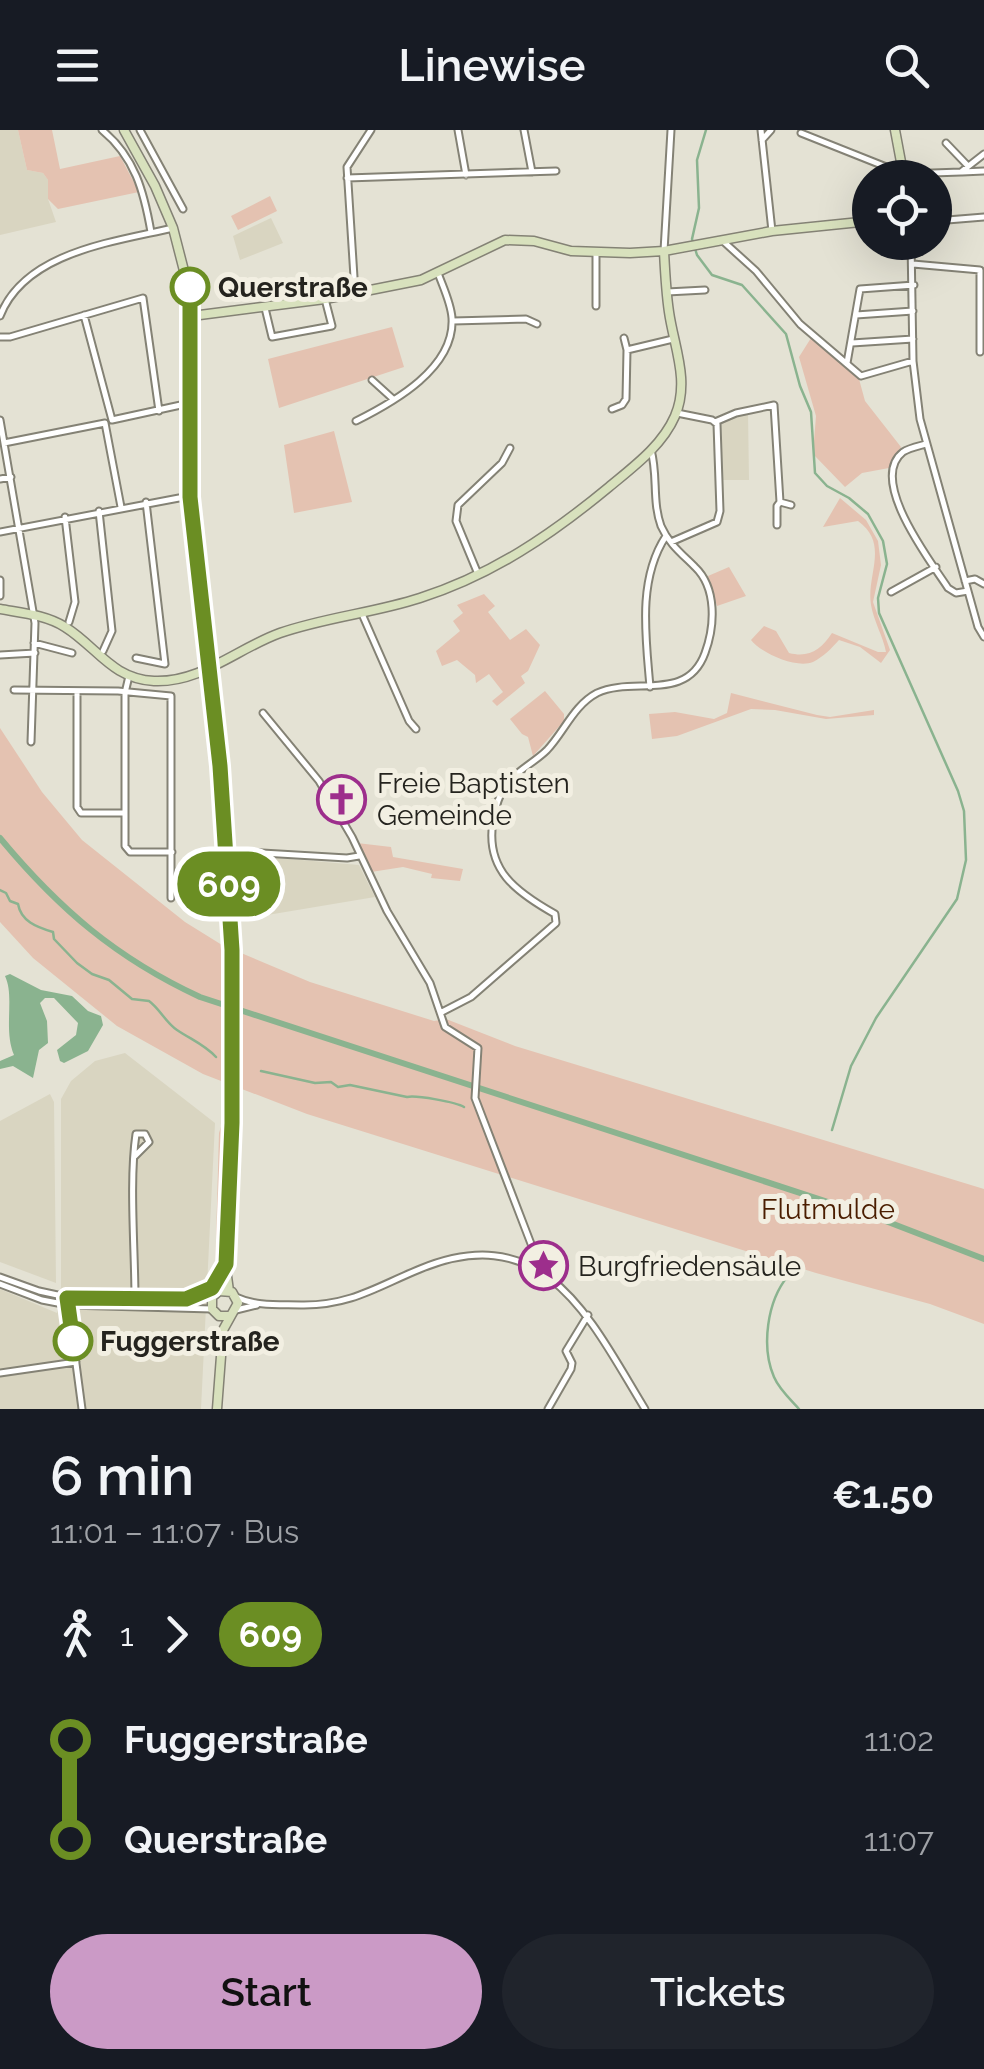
<!DOCTYPE html>
<meta charset="utf-8">
<style>
:root{--surface:#171b24;--page:#20242c;--text:#f1f3f6;--muted:#9ea1a6;--accent:#cb9ac6}
body{margin:0;font-family:Raleway,sans-serif;background:var(--page);color:var(--text);height:100vh;display:flex;flex-direction:column;font-size:38px;white-space:nowrap}
*{box-sizing:border-box;margin:0}
p{font-size:32px;color:var(--muted)}
.icon{flex:none;width:55px;height:55px;fill:none;stroke:currentColor;stroke-width:2;stroke-linecap:round;stroke-linejoin:round}
.map{position:relative;height:1279px;overflow:hidden}
.details{display:flex;flex-direction:column;background:var(--surface);flex:1}
.details>*{flex:none}
.badge{padding:0 20px;border-radius:32px;font-size:35px;line-height:65px}
.fabs{position:absolute;left:852px;top:30px;display:grid;gap:20px}
.fabs a{display:grid;place-items:center;width:100px;height:100px;border-radius:50%;background:var(--surface);box-shadow:0 10px 40px #0002;font-size:50px}
.map>.badge{position:absolute;translate:-50% -50%;box-shadow:0 0 0 5px #fff}
.legs{display:flex;align-items:center;gap:15px;height:110px;padding:0 50px;font-size:32px}
.legs p{margin-inline-start:auto}
.headline{display:flex;align-items:center;justify-content:space-between;height:170px;padding:0 50px}
h1{font-size:55px;font-weight:600;line-height:75px}
.action{display:flex;gap:20px;margin-top:auto;padding:20px 50px}
.action a{flex:1;height:115px;border-radius:60px;background:var(--accent);color:#111;font-size:40px;font-weight:600;line-height:115px;text-align:center}
.action a+a{background:var(--page);color:var(--text)}
ul{padding:0 50px;list-style:none}
li{display:flex;align-items:center;gap:35px;height:100px;font-size:38px}
li i{display:grid;place-items:center;width:15px;height:100%;margin:0 12px;background:currentColor}
li i::after{content:'';width:25px;height:25px;margin:-12px;border:8px solid;border-radius:50%;background:var(--surface)}
li p{margin-inline-start:auto}
li:first-child i{background:linear-gradient(#0000 50%,currentColor 0)}
li:last-child i{background:linear-gradient(currentColor 50%,#0000 0)}
header{display:flex;justify-content:space-between;align-items:center;height:130px;padding:0 50px;background:var(--surface);font-size:45px;font-weight:600}
.map>svg:first-child{display:block}
</style>
<header><svg class="icon" aria-label="menu" viewBox="0 0 24 24"><path d="M4 6h16M4 12h16M4 18h16"/></svg>Linewise<svg class="icon" aria-label="search" viewBox="0 0 24 24"><circle cx="10" cy="10" r="6"/><path d="M15 15l6 6"/></svg></header>
<div class="map">
<svg width="984" height="1279" viewBox="0 0 984 1279">
<rect width="100%" height="100%" fill="#e4e2d4"/>
<path fill="#d9d5c1" d="M0,0H18L27,40L43,43L48,50V69L56,92L0,105Z
M271,88L283,113L240,130L233,106Z
M748,282L749,350H723L721,295L723,290Z
M255,726L359,735L375,767L244,789L239,781L236,757L240,738Z
M125,923L215,993L201,1279H0V1159L57,1183L61,1157V969L71,951L95,931Z
M50,964L54,972L56,1153L0,1132V991Z"/>
<path fill="#e4c2b1" d="M18,0H52L60,39L120,26L139,62L58,79L48,69V50L43,43L27,40Z
M270,66L277,81L238,100L231,86Z
M392,197L404,237L279,278L268,229Z
M811,208L859,249L865,271L901,317L889,338L862,343L845,357L813,324L816,286L799,227Z
M334,301L352,372L294,383L284,315Z
M840,368L866,390L878,411L881,435L873,472L890,520L881,533L860,517L839,510C832,518 823,527 813,532C796,539 761,523 751,510L764,496L776,501L789,523C809,528 821,520 832,503L878,522H886C883,506 874,492 871,475C866,445 890,414 858,391L823,397Z
M729,437L746,466L717,476L708,446Z
M484,464L495,476L488,482L510,510L526,499L540,515L528,541L521,546L525,553L497,576L492,571L503,562L489,544L476,553L475,545L457,530L442,536L436,521L460,501L453,491L463,483L457,475Z
M545,561L564,584V591L533,626L528,607L522,604L510,589Z
M731,563L817,585L830,587L874,580V585L826,589L775,580L751,579L677,606L652,609L649,584L675,582L714,589L727,583Z
M0,598L42,662L82,710L185,792L222,815L310,852L434,891L446,889L515,916L984,1059V1194L930,1174L816,1143L307,984L203,944L117,896L33,828L0,792Z
M357,713L391,717L393,727L463,739L460,751L431,748L432,744L403,737L371,742Z
M226,981L221,1141L215,1146L219,1003Z"/>
<path fill="#8ab38f" d="M10,844L41,860L72,866L88,881L101,886L103,895L88,921L64,933L60,931L57,920L76,905L78,893L54,868H45L40,873L47,891L48,913L39,920L33,948L13,936L0,939V931L14,925C3,899 15,867 5,846Z"/>
<g fill="none" stroke-linecap="round" stroke-linejoin="round">
<path stroke="#8ab38f" stroke-width="2.5" d="M706,0L697,30L699,78L692,109L697,125L712,145L742,155L786,204L800,256L811,282L815,343L827,356L849,368L868,384L883,411L887,434L878,468L879,483L958,661L964,681L966,730L957,769L876,888L851,936L832,1000
M0,760L6,763L10,771L18,774C21,791 36,797 53,802L54,809L77,833L92,844L109,850L132,869L149,871C160,879 166,893 177,900C192,910 205,915 216,927
M261,941L315,953L331,952L338,957L350,955L407,967C416,965 456,972 464,977
M788,1146C767,1171 761,1217 774,1247C779,1259 790,1269 799,1279"/>
<path stroke="#8ab38f" stroke-width="6" d="M0,708C59,779 116,828 200,867L883,1090L984,1129"/>
<defs>
<path id="street" d="M102,0C135,27 144,62 151,102
M140,0L183,79
M458,0L466,45
M524,0L532,42
M761,0L772,101
M801,3L904,44L961,42L984,24
M762,10L771,0
M946,13L968,36
M962,42L984,41
M347,48L556,41
M935,91L984,87
M724,112L756,141L800,194L861,246L913,231
M911,112L913,231L920,289L978,497L984,507
M664,121L671,0
M913,134L980,140V222
M667,162L705,160
M355,163L347,37L371,0
M596,176V122
M265,178L272,207L332,196L325,169
M84,185L112,290L190,273
M856,185L913,181
M0,186C25,122 113,112 173,98
M453,191L526,189L537,194
M0,207H10L143,168L159,281
M852,213L913,209
M627,220L673,209
M847,233L860,159L914,155
M372,250L393,269
M612,279L622,275L626,269L627,220L624,208
M0,290L35,493L31,612
M356,291C394,272 455,238 452,188C451,173 443,157 438,143
M715,292L736,283L774,275L780,372
M4,313L105,293L121,377
M926,314C919,316 909,318 903,322C867,350 932,433 948,458L956,463L968,461
M0,349L11,347
M99,381L112,501L103,521
M65,387L75,472L69,492
M777,395V376L780,372L791,375
M0,402L179,368
M671,412L717,392L720,381L717,294L712,290L677,283
M478,444L456,391L458,375L502,333L510,318
M0,450V466
M965,451L975,449L984,454
M891,462L936,437
M362,484L409,591L416,599
M34,513L72,523
M0,525L35,523
M136,528L165,534L146,372
M129,546L125,563V716L130,722H172
M650,557C646,508 637,450 666,406
M14,560L118,561L171,566V768
M77,561V677L81,683H125
M263,583L319,651L352,707L387,781L430,853L445,897L478,918L475,968L533,1119L534,1136
M227,721L347,728L359,726
M442,882L471,867L556,793L555,784C516,762 485,740 493,691C496,678 498,666 506,655C517,640 534,633 547,620C564,602 574,575 597,563C633,546 687,573 705,523C715,496 717,458 695,437C681,423 669,414 661,396C652,371 658,345 651,320
M135,1026L149,1012L145,1004H136C129,1051 135,1120 135,1169
M0,1147L39,1161L76,1169L212,1167
M0,1154L42,1170L68,1175L212,1179
M193,1166L212,1158L224,1139
M236,1167C257,1177 282,1174 304,1175C352,1175 378,1156 420,1139C546,1087 591,1191 645,1279
M68,1173L82,1279
M236,1180L257,1175
M0,1243L76,1232
M548,1279L571,1239L572,1233L566,1221L588,1185"/>
<path id="secondary" d="M124,0L155,56L173,98L191,168L190,367L220,636L232,820V993L226,1139L229,1161
M895,0L904,48
M192,186L325,169L421,150L505,110L534,111L571,121L630,123L664,121L772,101L870,91
M0,479C22,483 46,485 65,497C97,517 112,549 154,551C201,553 238,518 280,503C326,487 374,483 420,468C492,445 551,405 609,357C633,337 662,316 675,286C690,251 674,217 669,182C666,162 665,141 664,121
M217,1279L223,1200L238,1173L232,1162L219,1161L212,1167V1179L219,1186H229"/>
</defs>
<use href="#street" stroke="#848275" stroke-width="9"/>
<use href="#secondary" stroke="#848275" stroke-width="11"/>
<use href="#street" stroke="#fff" stroke-width="5"/>
<use href="#secondary" stroke="#d8e1bd" stroke-width="8"/>
</g>
<g fill="none" stroke-linecap="round" stroke-linejoin="round">
<defs>
<path id="line-1" d="M73,1211L67,1168L186,1169L212,1158L226,1134L232,993V820L220,636L190,367V157"/>
</defs>
<use href="#line-1" stroke="#fff" stroke-width="22"/>
<use href="#line-1" stroke="#6b8e23" stroke-width="15"/>
</g>
<defs>
<symbol id="church-ring" viewBox="-11 -11 22 22"><circle r="9.5" fill="#f2efe2" stroke="#9d2e8c" stroke-width="1.5"/><path d="M-1.2-6h2.4v3.5h3.3v2.4h-3.3V6h-2.4V-.1h-3.3v-2.4h3.3Z" fill="#9d2e8c"/></symbol>
<symbol id="sight-ring" viewBox="-11 -11 22 22"><circle r="9.5" fill="#f2efe2" stroke="#9d2e8c" stroke-width="1.5"/><path d="M0-6L1.8-2.2L6-1.7L2.9 1.2L3.7 5.4L0 3.3L-3.7 5.4L-2.9 1.2L-6-1.7L-1.8-2.2Z" fill="#9d2e8c"/></symbol>
</defs>
<g fill-rule="evenodd">
<use href="#church-ring" x="314" y="642" width="55" height="55"/>
<use href="#sight-ring" x="516" y="1108" width="55" height="55"/>
</g>
<g fill="#fff" stroke="#6b8e23" stroke-width="5">
<circle cx="190" cy="157" r="18"/>
<circle cx="73" cy="1211" r="18"/>
</g>
<g text-anchor="middle" stroke-width="10" stroke-linejoin="round" paint-order="stroke">
<g font-size="28" font-weight="bold" fill="#24231e" stroke="#f2efe2" text-anchor="start">
<text x="218" y="167">Querstraße</text>
<text x="100" y="1221">Fuggerstraße</text>
</g>
<g font-size="28" fill="#24231e" stroke="#f2efe2" text-anchor="start">
<text x="377" y="663">Freie Baptisten<tspan x="377" dy="32">Gemeinde</tspan></text>
<text x="578" y="1146">Burgfriedensäule</text>
</g>
<g font-size="28" fill="#4a1d00" stroke="#f2efe2">
<text x="828" y="1089">Flutmulde</text>
</g>
</g>
</svg>
<div class="fabs">
<a><svg class="icon" aria-label="locate" viewBox="0 0 24 24"><circle cx="12" cy="12" r="6"/><path d="M12 2v4M12 18v4M2 12h4M18 12h4"/></svg></a>
</div>
<b class="badge" style="left:229px;top:754px;background:#6b8e23;color:#fff">609</b>
</div>
<section class="details">
<div class="headline"><div><h1>6 min</h1><p>11:01 – 11:07 · Bus</p></div><b>€1.50</b></div>
<div class="legs"><svg class="icon" aria-label="walk" viewBox="0 0 24 24"><circle cx="13" cy="4" r="2"/><path d="M13 8l-2 6 4 7M11 14l-3 7M7 12l3-4h3l4 4"/></svg>1<svg class="icon" aria-label="forward" viewBox="0 0 24 24"><path d="M9 5l7 7-7 7"/></svg><b class="badge" style="background:#6b8e23;color:#fff">609</b></div>
<ul>
<li><i style="color:#6b8e23"></i><b>Fuggerstraße</b><p>11:02</p></li>
<li><i style="color:#6b8e23"></i><b>Querstraße</b><p>11:07</p></li>
</ul>
<div class="action"><a>Start</a><a>Tickets</a></div>
</section>
